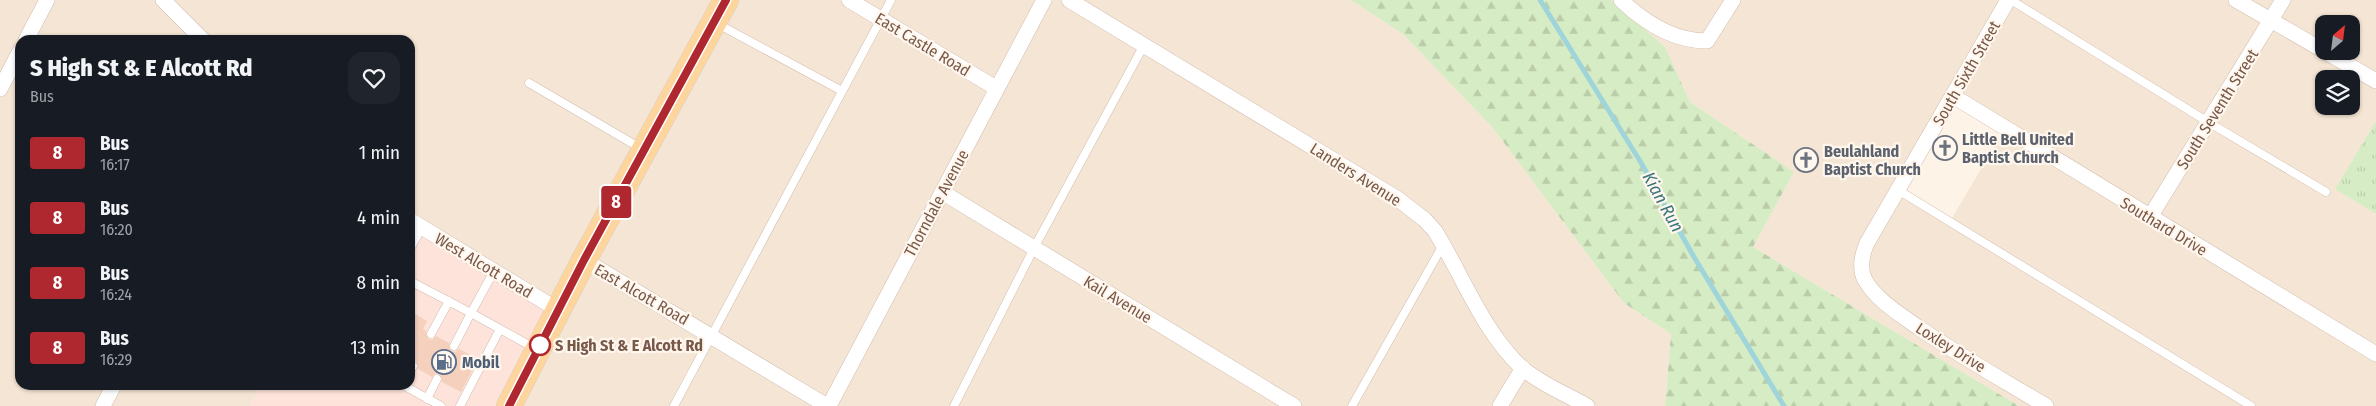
<!DOCTYPE html>
<style>
:root{--surface:#171b24;--page:#20242c;--text:#f1f3f6;--muted:#9ea1a6}
body{margin:0;font-family:"Fira Sans Condensed",sans-serif;background:var(--page);color:var(--text);height:100vh;display:flex;flex-direction:column;font-size:19px;white-space:nowrap}
*{box-sizing:border-box;margin:0}
p{font-size:16px;color:var(--muted)}
.icon{flex:none;width:28px;height:28px;fill:none;stroke:currentColor;stroke-width:2;stroke-linecap:round;stroke-linejoin:round}
.map{position:relative;flex:1;overflow:hidden}
.sheet{position:absolute;left:15px;top:35px;width:400px;height:355px;display:flex;flex-direction:column;background:var(--surface);border-radius:15px;box-shadow:0 1px 4px #0004}
.sheet>*{flex:none}
.badge{padding:0 10px;border-radius:4px;font-size:18px;line-height:32px}
.needle{width:32px;rotate:28deg}
.buttons{position:absolute;left:2315px;top:15px;display:grid;gap:10px}
.buttons a{display:grid;place-items:center;width:45px;height:45px;border-radius:10px;background:var(--surface);box-shadow:0 1px 4px #0004;font-size:25px}
.map>.badge{position:absolute;translate:-50% -50%;box-shadow:0 0 0 2px #fff}
.round{display:grid;place-items:center;flex:none;width:52px;height:52px;border-radius:15px;background:var(--page)}
.head{display:flex;align-items:center;justify-content:space-between;height:85px;padding:0 15px}
h1{font-size:24px;font-weight:800;line-height:38px}
ul{padding:0;list-style:none}
li{display:flex;align-items:center;gap:15px;height:65px;padding:0 15px}
li div{flex:1}
li b{display:block;font-size:19px}
li em{font-style:normal}
li .badge{min-width:55px;font-weight:700;text-align:center}
.map>svg:first-child{display:block}
</style>
<div class="map">
<svg width="2376" height="406" viewBox="0 0 2376 406">
<defs>
<pattern id="grass-tufts" width="24" height="20" patternUnits="userSpaceOnUse" patternTransform="scale(1.25)"><rect width="24" height="20" fill="#d6ecc4"/><path d="M3 7l-1-3M5 7V3M7 7l1-3M15 17l-1-3M17 17v-4M19 17l1-3" fill="none" stroke="#bca"/></pattern>
<pattern id="forest-firs" width="22" height="20" patternUnits="userSpaceOnUse" patternTransform="scale(1.25)"><rect width="22" height="20" fill="#d6ecc4"/><path d="M5 1l3.5 6h-7zM16 11l3.5 6h-7z" fill="#bca"/></pattern>
</defs>
<rect width="100%" height="100%" fill="#fdf3e6"/>
<path fill="#f5e5d4" fill-rule="evenodd" d="M0,0H1351L1403,34L1493,128L1624,303L1671,334L1665,406H519L410,214V40H20V385H261L250,406H0Z
M1611,0H2376V121L2335,189L2376,214V406H2019L1753,247L1794,172L1690,102L1665,47ZM2324,24H2351V51H2324ZM2324,79H2351V106H2324ZM1955,103L2003,132L1952,218L1904,188Z"/>
<path fill="#fee3da" d="M410,214L569,311L519,406H250L261,385H410Z"/>
<path fill="url(#grass-tufts)" d="M2376,121V214L2335,189Z"/>
<path fill="url(#forest-firs)" d="M1351,0H1611L1665,47L1690,102L1794,172L1753,247L2019,406H1665L1671,334L1624,303L1493,128L1403,34Z"/>
<g fill="none" stroke-linecap="round" stroke-linejoin="round">
<path stroke="#9fd4da" stroke-width="5" d="M1540,0L1640,161L1694,257L1784,406"/>
</g>
<path fill="#f4d0bd" d="M410,311L427,321L423,329L426,331L428,339L432,340L436,336L449,343L451,351L455,352L459,349L478,359L461,392L442,382L440,374L436,373L432,377L418,369L416,361H410Z"/>
<g fill="none" stroke-linecap="round" stroke-linejoin="round">
<defs>
<path id="lane" d="M2011,0L2208,122L2326,192
M716,23L842,91
M529,83L642,149
M1898,190L2251,406
M410,249L422,227
M494,271L471,313L500,329
M410,281L471,313L454,346
M431,334L449,301
M410,372L413,366
M403,385L441,406
M427,399L437,379
M460,406L500,329L536,349
M674,406L891,0
M954,406L1034,248L1144,45
M1352,406L1443,245"/>
<path id="street" d="M163,0L203,40
M849,0L996,88
M1069,0L1398,199L1425,220L1435,231C1463,276 1482,330 1521,367C1539,383 1566,394 1587,406
M1621,0C1644,22 1674,41 1707,41L1733,0
M2008,0L1867,243C1862,254 1859,269 1865,280C1877,301 1900,314 1919,328C1960,356 2003,380 2046,406
M2236,0L2376,81
M26,40L47,0
M0,89L20,51
M1953,96L2376,354
M942,192L1294,406
M2150,217L2283,0
M410,220L558,310
M584,260L827,406
M103,406L114,385
M829,406L1044,0
M1500,406L1523,368"/>
<path id="primary" d="M509,406L584,260L726,0"/>
</defs>
<use href="#lane" stroke="#d2bcae" stroke-width="9"/>
<use href="#street" stroke="#d2bcae" stroke-width="16"/>
<use href="#primary" stroke="#d9d0cc" stroke-width="26"/>
<use href="#lane" stroke="#fff" stroke-width="8"/>
<use href="#street" stroke="#fff" stroke-width="15"/>
<use href="#primary" stroke="#fed59d" stroke-width="25"/>
</g>
<g fill="none" stroke-linecap="round" stroke-linejoin="round">
<defs>
<path id="line" d="M509,406L584,260L726,0"/>
</defs>
<use href="#line" stroke="#fff" stroke-width="11"/>
<use href="#line" stroke="#af272f" stroke-width="8"/>
</g>
<defs>
<symbol id="church-ring" viewBox="-11 -11 22 22"><circle r="9.5" fill="#fff7ed" stroke="#6b7280" stroke-width="1.5"/><path d="M-1.2-6h2.4v3.5h3.3v2.4h-3.3V6h-2.4V-.1h-3.3v-2.4h3.3Z" fill="#6b7280"/></symbol>
<symbol id="fuel-ring" viewBox="-11 -11 22 22"><circle r="9.5" fill="#fff7ed" stroke="#5c6f8a" stroke-width="1.5"/><path d="M-5.5-6h7V0h2V4h1.3V-2.5L3-4.5l.8-.8L6-3V5H2.5V1h-1V6h-7ZM-4.2-4.7v3.2H.2V-4.7Z" fill="#5c6f8a"/></symbol>
</defs>
<g fill-rule="evenodd">
<use href="#church-ring" x="1931" y="134" width="28" height="28"/>
<use href="#church-ring" x="1792" y="146" width="28" height="28"/>
<use href="#fuel-ring" x="430" y="348" width="28" height="28"/>
</g>
<circle fill="#fff" stroke="#af272f" stroke-width="2.5" cx="540" cy="345" r="10"/>
<g text-anchor="middle" stroke-width="4.5" stroke-linejoin="round" paint-order="stroke">
<g font-size="16" fill="#785849" stroke="#fff7ed">
<text transform="translate(923 44) rotate(31)" y="6">East Castle Road</text>
<text transform="translate(1966 73) rotate(-60)" y="6">South Sixth Street</text>
<text transform="translate(2217 109) rotate(-58)" y="6">South Seventh Street</text>
<text transform="translate(1356 174) rotate(32)" y="6">Landers Avenue</text>
<text transform="translate(936 203) rotate(-62)" y="6">Thorndale Avenue</text>
<text transform="translate(2164 226) rotate(31)" y="6">Southard Drive</text>
<text transform="translate(484 265) rotate(31)" y="6">West Alcott Road</text>
<text transform="translate(642 294) rotate(30)" y="6">East Alcott Road</text>
<text transform="translate(1118 299) rotate(31)" y="6">Kail Avenue</text>
<text transform="translate(1951 347) rotate(32)" y="6">Loxley Drive</text>
</g>
<g font-size="16" font-weight="bold" fill="#5b616d" stroke="#fff7ed" text-anchor="start">
<text x="1962" y="145">Little Bell United<tspan x="1962" dy="18">Baptist Church</tspan></text>
<text x="1824" y="157">Beulahland<tspan x="1824" dy="18">Baptist Church</tspan></text>
</g>
<g font-size="16" font-weight="bold" fill="#785849" stroke="#fff7ed" text-anchor="start">
<text x="555" y="351">S High St &amp; E Alcott Rd</text>
</g>
<g font-size="16" font-weight="bold" fill="#4e5e75" stroke="#fff7ed" text-anchor="start">
<text x="462" y="368">Mobil</text>
</g>
<g font-size="18" font-style="italic" fill="#3c767e" stroke="#fff7ed">
<text transform="translate(1663 202) rotate(61)" y="6">Kian Run</text>
</g>
</g>
</svg>
<div class="buttons">
<a><svg class="needle" viewBox="-14 -14 28 28"><path d="M0-13l5 13h-10z" fill="#e53935"/><path d="M0 13l5-13h-10z" fill="#9ea1a6"/></svg></a>
<a><svg class="icon" aria-label="layers" viewBox="0 0 24 24"><path d="M12 4l9 5-9 5-9-5zM3 14l9 5 9-5"/></svg></a>
</div>
<b class="badge" style="left:616px;top:202px;background:#af272f;color:#fff">8</b>
<section class="sheet">
<div class="head"><div><h1>S High St &amp; E Alcott Rd</h1><p>Bus</p></div><a class="round"><svg class="icon" aria-label="heart" viewBox="0 0 24 24"><path d="M12 20l-8-8c-3-5 5-10 8-4 3-6 11-1 8 4z"/></svg></a></div>
<ul>
<li><span class="badge" style="background:#af272f;color:#fff">8</span><div><b>Bus</b><p>16:17</p></div><em>1 min</em></li>
<li><span class="badge" style="background:#af272f;color:#fff">8</span><div><b>Bus</b><p>16:20</p></div><em>4 min</em></li>
<li><span class="badge" style="background:#af272f;color:#fff">8</span><div><b>Bus</b><p>16:24</p></div><em>8 min</em></li>
<li><span class="badge" style="background:#af272f;color:#fff">8</span><div><b>Bus</b><p>16:29</p></div><em>13 min</em></li>
</ul>
</section>
</div>
